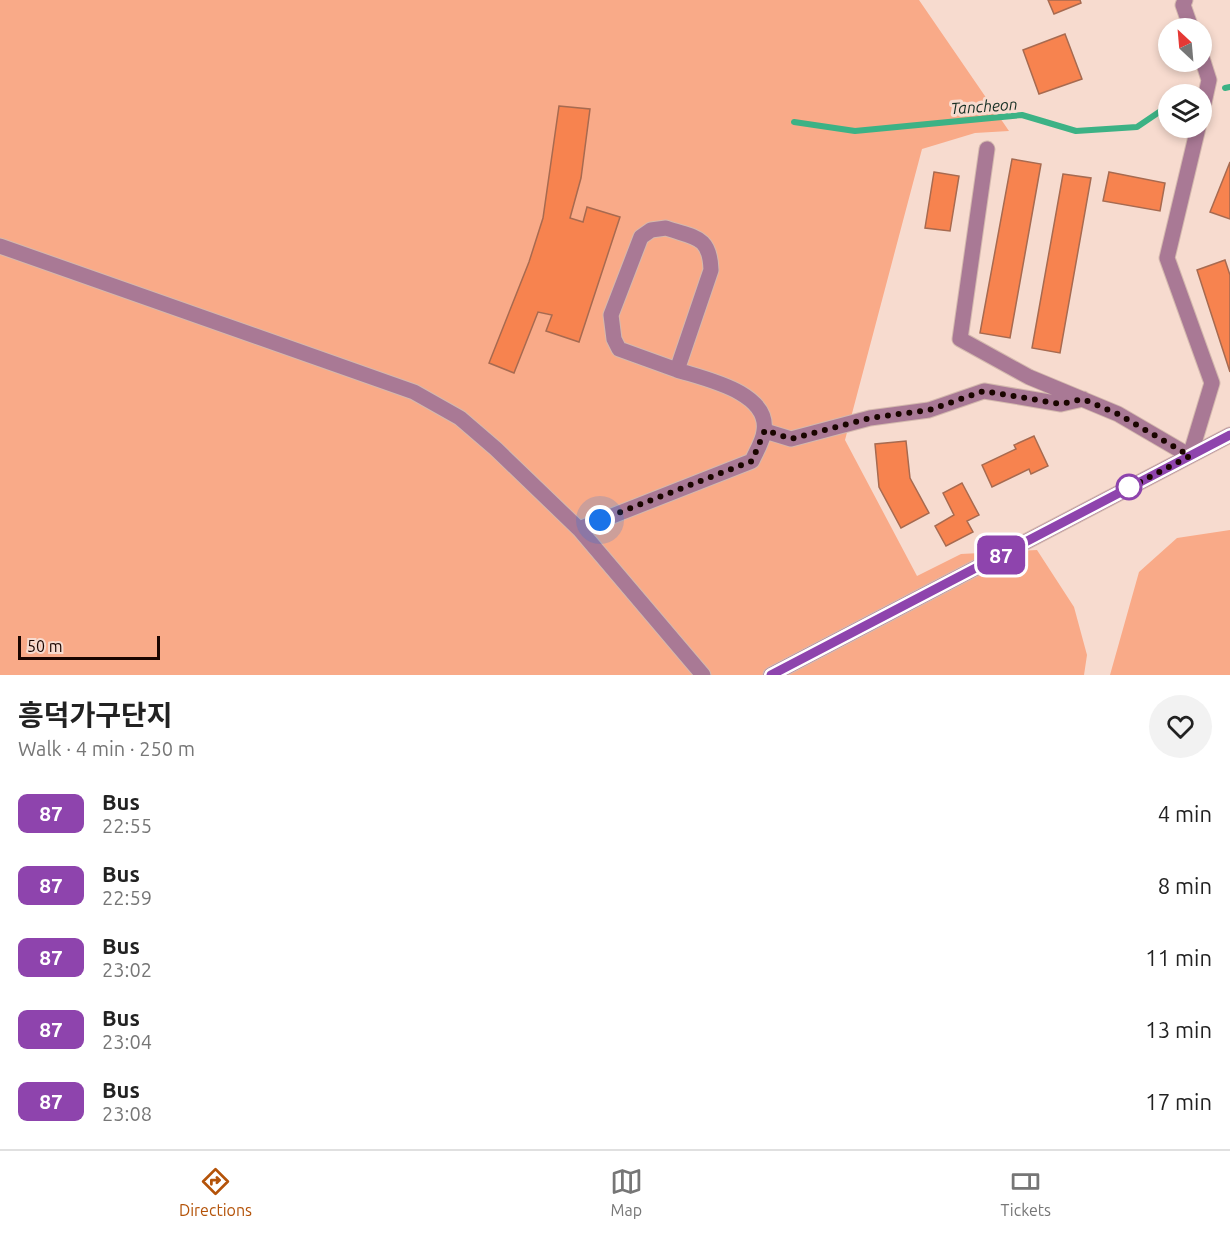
<!DOCTYPE html>
<meta charset="utf-8">
<style>
:root{--surface:#fff;--page:#f2f2f2;--text:#222;--muted:#767676;--line:#e0e0e0;--accent:#b45309}
body{margin:0;font-family:Ubuntu,"Noto Sans KR",sans-serif;background:var(--page);color:var(--text);height:100vh;display:flex;flex-direction:column;font-size:22px;white-space:nowrap}
*{box-sizing:border-box;margin:0}
p{font-size:20px;color:var(--muted)}
.icon{flex:none;width:33px;height:33px;fill:none;stroke:currentColor;stroke-width:2;stroke-linecap:round;stroke-linejoin:round}
.map{position:relative;height:675px;overflow:hidden}
.side{display:flex;flex-direction:column;background:var(--surface);flex:1}
.side>*{flex:none}
.badge{padding:0 12px;border-radius:9px;font-size:21px;line-height:39px}
.needle{width:39px;rotate:334deg}
.buttons{position:absolute;left:1158px;top:18px;display:grid;gap:12px}
.buttons a{display:grid;place-items:center;width:54px;height:54px;border-radius:50%;background:var(--surface);box-shadow:0 3px 9px #0003;font-size:30px}
.scale{position:absolute;left:18px;bottom:15px;width:142px;box-sizing:border-box;padding-left:6px;border:3px solid #1a0500;border-top:0;font-size:16px;line-height:21px;white-space:nowrap;color:#1a0500;-webkit-text-stroke:4px #f7dbcf;paint-order:stroke}
.you{position:absolute;width:30px;height:30px;margin:-15px;border:4px solid #fff;border-radius:50%;background:#1a73e8;box-shadow:0 0 0 9px #1a73e833}
.map>.badge{position:absolute;translate:-50% -50%;box-shadow:0 0 0 3px #fff}
.round{display:grid;place-items:center;flex:none;width:63px;height:63px;border-radius:32px;background:var(--page)}
.overview{display:flex;align-items:center;justify-content:space-between;height:102px;padding:0 18px}
h1{font-size:28px;font-weight:700;line-height:45px}
ul{padding:0;list-style:none}
li{display:flex;align-items:center;gap:18px;height:72px;padding:0 18px}
li div{flex:1}
li b{display:block;font-size:22px}
li em{font-style:normal}
li .badge{min-width:66px;font-weight:700;text-align:center}
.tab-bar{display:flex;justify-content:space-around;align-items:center;height:84px;border-top:2px solid var(--line);background:var(--surface);font-size:16px;color:var(--muted)}
.tab-bar a{display:grid;justify-items:center;gap:3px}
.tab-bar .on{color:var(--accent)}
.map>svg:first-child{display:block}
</style>
<div class="map">
<svg width="1230" height="675" viewBox="0 0 1230 675">
<rect width="100%" height="100%" fill="#f7dbcf"/>
<path fill="#f9aa88" d="M0,0H919L1009,131L975,133L922,149L845,440L917,576L961,554L1037,550L1074,607L1087,655L1084,675H0Z
M1230,530V675H1110L1139,572L1177,538Z"/>
<g fill="none" stroke-linecap="round" stroke-linejoin="round">
<path stroke="#3cb285" stroke-width="6" d="M1225,88L1230,87
M1187,94L1191,92
M794,122L855,131L1022,115L1076,131L1137,127L1168,106"/>
</g>
<path fill="#f7834f" stroke="#a76a50" stroke-width="1.5" d="M1048,0H1080L1081,3L1054,14Z
M1065,34L1082,79L1039,94L1023,50Z
M559,106L590,109L581,178L570,218L583,222L587,207L620,217L579,342L546,331L552,315L538,312L514,373L489,363L529,262L543,218Z
M1012,159L1041,164L1010,338L980,333Z
M1230,162V219L1210,212Z
M934,172L959,176L950,231L925,228Z
M1109,172L1165,183L1160,211L1103,201Z
M1063,174L1091,178L1060,353L1032,348Z
M1225,260L1230,275V372L1197,270Z
M1034,436L1048,466L1031,474L1029,469L992,487L982,465L1016,449L1014,445Z
M906,441L910,478L929,513L901,528L879,487L875,444Z
M962,483L979,515L967,521L973,532L946,546L935,526L954,515L943,493Z"/>
<g fill="none" stroke-linecap="round" stroke-linejoin="round">
<defs>
<path id="minor" d="M1185,0L1183,5L1191,28
M1202,58L1209,80L1202,112
M987,149L960,339L1029,377L1118,414L1190,456L1212,383L1167,258L1198,128
M666,228C694,238 710,235 711,270L677,370L619,349L614,339L611,315L641,237L651,230Z
M0,246L414,392L460,418L496,449L579,529
M677,370C705,379 770,392 764,431C763,441 756,452 752,461L579,529L703,675
M765,431L791,439L870,418L929,410L984,391L1061,404L1083,399
M771,675L1230,435"/>
</defs>
<use href="#minor" stroke="#d4b9ae" stroke-width="17"/>
<use href="#minor" stroke="#a97995" stroke-width="15"/>
</g>
<g fill="none" stroke-linecap="round" stroke-linejoin="round">
<defs>
<path id="line" d="M771,675L1230,435"/>
</defs>
<use href="#line" stroke="#fff" stroke-width="14"/>
<use href="#line" stroke="#8e44ad" stroke-width="9"/>
<path stroke="#1a0500" stroke-width="6" stroke-dasharray="0 10.8" d="M600,520L752,461L765,430L791,439L870,418L929,410L984,391L1061,404L1083,399L1118,414L1190,456L1127,489L1129,487"/>
</g>
<circle fill="#fff" stroke="#8e44ad" stroke-width="3" cx="1129" cy="487" r="12"/>
<g text-anchor="middle" stroke-width="6" stroke-linejoin="round" paint-order="stroke">
<g font-size="16" font-style="italic" fill="#173025" stroke="#f7dbcf">
<text transform="translate(984 106) rotate(-4)" y="6">Tancheon</text>
</g>
</g>
</svg>
<div class="buttons">
<a><svg class="needle" viewBox="-14 -14 28 28"><path d="M0-13l5 13h-10z" fill="#e53935"/><path d="M0 13l5-13h-10z" fill="#767676"/></svg></a>
<a><svg class="icon" aria-label="layers" viewBox="0 0 24 24"><path d="M12 4l9 5-9 5-9-5zM3 14l9 5 9-5"/></svg></a>
</div>
<div class="scale">50 m</div>
<div class="you" style="left:600px;top:520px"></div>
<b class="badge" style="left:1001px;top:555px;background:#8e44ad;color:#fff">87</b>
</div>
<section class="side">
<div class="overview"><div><h1>흥덕가구단지</h1><p>Walk · 4 min · 250 m</p></div><a class="round"><svg class="icon" aria-label="heart" viewBox="0 0 24 24"><path d="M12 20l-8-8c-3-5 5-10 8-4 3-6 11-1 8 4z"/></svg></a></div>
<ul>
<li><span class="badge" style="background:#8e44ad;color:#fff">87</span><div><b>Bus</b><p>22:55</p></div><em>4 min</em></li>
<li><span class="badge" style="background:#8e44ad;color:#fff">87</span><div><b>Bus</b><p>22:59</p></div><em>8 min</em></li>
<li><span class="badge" style="background:#8e44ad;color:#fff">87</span><div><b>Bus</b><p>23:02</p></div><em>11 min</em></li>
<li><span class="badge" style="background:#8e44ad;color:#fff">87</span><div><b>Bus</b><p>23:04</p></div><em>13 min</em></li>
<li><span class="badge" style="background:#8e44ad;color:#fff">87</span><div><b>Bus</b><p>23:08</p></div><em>17 min</em></li>
</ul>
</section>
<nav class="tab-bar">
<a class="on"><svg class="icon" aria-label="directions" viewBox="0 0 24 24"><path d="M12 3l9 9-9 9-9-9zM9 14v-3h6M13 9l2 2-2 2"/></svg>Directions</a>
<a><svg class="icon" aria-label="map" viewBox="0 0 24 24"><path d="M3 6l6-2 6 2 6-2v14l-6 2-6-2-6 2zM9 4v14M15 6v14"/></svg>Map</a>
<a><svg class="icon" aria-label="tickets" viewBox="0 0 24 24"><path d="M3 7h18v10H3zM15 7v10"/></svg>Tickets</a>
</nav>
